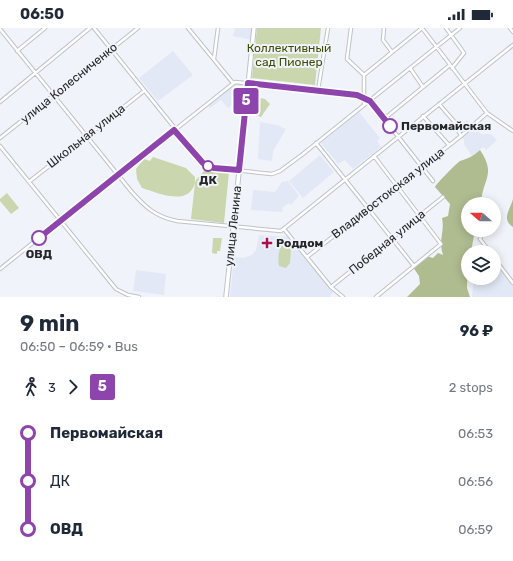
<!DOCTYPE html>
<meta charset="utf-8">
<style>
:root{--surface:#fff;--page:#f6f6f7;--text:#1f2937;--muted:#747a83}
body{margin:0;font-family:Rubik,sans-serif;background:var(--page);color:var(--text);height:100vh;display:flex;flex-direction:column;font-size:15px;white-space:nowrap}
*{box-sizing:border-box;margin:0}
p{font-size:13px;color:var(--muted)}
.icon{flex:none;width:22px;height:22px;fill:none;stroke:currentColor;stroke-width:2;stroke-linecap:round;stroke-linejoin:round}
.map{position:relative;height:269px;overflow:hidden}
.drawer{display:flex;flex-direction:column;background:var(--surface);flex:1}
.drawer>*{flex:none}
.badge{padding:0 8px;border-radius:3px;font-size:14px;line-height:26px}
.needle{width:26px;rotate:290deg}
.fabs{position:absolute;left:461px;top:169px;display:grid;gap:8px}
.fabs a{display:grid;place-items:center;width:40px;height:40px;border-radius:50%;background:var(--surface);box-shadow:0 2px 10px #0003;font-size:20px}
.map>.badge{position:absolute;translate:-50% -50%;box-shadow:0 0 0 2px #fff}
.legs{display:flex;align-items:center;gap:6px;height:44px;padding:0 20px;font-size:13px}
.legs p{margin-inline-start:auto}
.summary{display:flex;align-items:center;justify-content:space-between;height:68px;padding:0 20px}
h1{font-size:22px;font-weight:700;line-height:30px}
ul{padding:0 20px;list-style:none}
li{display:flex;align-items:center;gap:14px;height:48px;font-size:15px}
li i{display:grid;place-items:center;width:6px;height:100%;margin:0 5px;background:currentColor}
li i::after{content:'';width:10px;height:10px;margin:-5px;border:3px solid;border-radius:50%;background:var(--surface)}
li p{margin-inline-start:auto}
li:first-child i{background:linear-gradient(#0000 50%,currentColor 0)}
li:last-child i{background:linear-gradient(currentColor 50%,#0000 0)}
.status{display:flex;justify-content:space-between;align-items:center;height:28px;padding:0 20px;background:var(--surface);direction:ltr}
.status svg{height:11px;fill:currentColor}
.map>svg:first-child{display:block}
</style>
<div class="status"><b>06:50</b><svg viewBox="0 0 49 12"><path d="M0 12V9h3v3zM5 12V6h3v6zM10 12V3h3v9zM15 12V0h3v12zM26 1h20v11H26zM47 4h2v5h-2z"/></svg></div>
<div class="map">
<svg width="513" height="269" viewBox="0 0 513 269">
<rect width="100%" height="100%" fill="#f0f3f9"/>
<path fill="#e2e8f5" d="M235,0H254L252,12L233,8Z
M173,23L193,47L158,73L139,50Z
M234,56H244L242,77L234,76L228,80L221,72L210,80L208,77Z
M359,84L380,110L377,113L381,119L353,141L345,132L338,136L321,115Z
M467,92L481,106H491L497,112L486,122L483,119L472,128L464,116V112L458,102L460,98Z
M260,94L277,97L286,101L273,123L272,133L258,131Z
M320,127L334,144L303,170L289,153Z
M288,153L299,168L291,177L289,175L282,180L283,184L251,182L253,162L275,164L282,154Z
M259,207L289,209L333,264L330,269H230L234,229L243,230L252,227L256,222Z
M494,235L513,258V269H472L474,250H494Z
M136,242L166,246L164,267L133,263Z"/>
<path fill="#cad6ad" d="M257,0H321L315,57L252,50Z
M260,70L265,71L270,76L261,89L258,88Z
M153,129L186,140L195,149V155L196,152L205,142L229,144L224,195L191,191L195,155C188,179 159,165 142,160L137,151L136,141L144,131L150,133Z
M7,165L19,180L11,186L0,173V171Z
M213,210H222L220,223H217V226L212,225Z
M283,216H286L291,221L290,235L286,240L279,238C278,231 278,221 283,216Z"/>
<path fill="#afbc90" d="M480,122C497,147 482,151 481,176H468V202H475L471,224H468L467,260L470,269H407L420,256L419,248L413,239L426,228L433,230L438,225L443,227C438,211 445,204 442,190L448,188L450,176L435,159C437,155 457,135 460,133C469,130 472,129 480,122Z
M513,171V199C501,191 510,182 513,171Z"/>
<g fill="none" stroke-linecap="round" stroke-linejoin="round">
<defs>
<path id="minor" d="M94,0L203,135L214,140L272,146L280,143L303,126L460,0
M188,0L233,55
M351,0L347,31L364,47
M384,0L383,12L392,24
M422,0L487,85L513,103
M446,0L464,25L452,40
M510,0L513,4
M0,1L131,163C145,179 156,189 177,193L281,203L513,17
M17,23L45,0
M214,31L218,0
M410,40L423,59
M364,47L422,0
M318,62L328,0
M0,74L90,0
M364,75V47
M439,76L459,99L458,102L461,108
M423,88L449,117
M384,91L450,37
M0,110L138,0
M316,115L414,238
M0,118L116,261L128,267L139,269
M374,128L441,216L376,269
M30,153L144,63
M284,201L331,259L343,269
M483,202L480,211L490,224
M307,229L461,108L487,85
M494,230L513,255
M0,241L235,54L347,65L357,67L370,73L433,153
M331,259L443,169"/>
<path id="major" d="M226,269L254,0"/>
</defs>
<use href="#minor" stroke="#bfc2c8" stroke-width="4.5"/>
<use href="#major" stroke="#bfc2c8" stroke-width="5.5"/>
<use href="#minor" stroke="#fff" stroke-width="2.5"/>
<use href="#major" stroke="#fff" stroke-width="3.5"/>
</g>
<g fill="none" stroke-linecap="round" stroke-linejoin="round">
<defs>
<path id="line-1" d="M39,210L174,102L203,135L214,140L239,142L248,55L357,67L370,73L390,98"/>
</defs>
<use href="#line-1" stroke="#fff" stroke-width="9"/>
<use href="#line-1" stroke="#8e44ad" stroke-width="6"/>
</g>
<g fill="#fff" stroke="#8e44ad" stroke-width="2">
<circle cx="390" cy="98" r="7"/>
<circle cx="208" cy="138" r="5"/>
<circle cx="39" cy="210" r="7"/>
</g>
<path fill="#a7144d" stroke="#f0f3f9" stroke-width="1.5" d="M265 209h4v4h4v4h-4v4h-4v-4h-4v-4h4z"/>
<g text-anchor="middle" stroke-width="4" stroke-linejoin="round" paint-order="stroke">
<g font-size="12" fill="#3d4b02" stroke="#f0f3f9">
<text x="289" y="24">Коллективный<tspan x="289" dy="14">сад Пионер</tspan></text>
</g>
<g font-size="12" fill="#262729" stroke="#f0f3f9">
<text transform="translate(69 55) rotate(-39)" y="4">улица Колесниченко</text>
<text transform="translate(86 108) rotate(-38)" y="4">Школьная улица</text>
<text transform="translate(388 165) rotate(-38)" y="4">Владивостокская улица</text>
<text transform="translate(233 198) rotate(-84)" y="4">улица Ленина</text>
<text transform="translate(387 214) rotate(-39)" y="4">Победная улица</text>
</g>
<g font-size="12" font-weight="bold" fill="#262729" stroke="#f0f3f9">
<text x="401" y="102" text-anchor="start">Первомайская</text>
<text x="208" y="156">ДК</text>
<text x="39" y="230">ОВД</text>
</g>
<g font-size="12" font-weight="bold" fill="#262729" stroke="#f0f3f9" text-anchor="start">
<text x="276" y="219">Роддом</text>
</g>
</g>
</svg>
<div class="fabs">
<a><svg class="needle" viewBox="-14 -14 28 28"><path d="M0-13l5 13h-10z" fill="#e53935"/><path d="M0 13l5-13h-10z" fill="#747a83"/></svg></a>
<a><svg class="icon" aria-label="layers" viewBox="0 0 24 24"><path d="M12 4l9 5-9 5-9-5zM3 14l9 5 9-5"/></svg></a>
</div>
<b class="badge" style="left:246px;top:73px;background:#8e44ad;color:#fff">5</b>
</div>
<section class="drawer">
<div class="summary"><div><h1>9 min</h1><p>06:50 – 06:59 · Bus</p></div><b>96 ₽</b></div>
<div class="legs"><svg class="icon" aria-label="walk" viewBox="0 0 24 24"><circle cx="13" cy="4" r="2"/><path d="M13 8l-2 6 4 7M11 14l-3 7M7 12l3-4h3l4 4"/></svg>3<svg class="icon" aria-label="forward" viewBox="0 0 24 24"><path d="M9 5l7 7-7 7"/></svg><b class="badge" style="background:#8e44ad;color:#fff">5</b><p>2 stops</p></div>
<ul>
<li><i style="color:#8e44ad"></i><b>Первомайская</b><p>06:53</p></li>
<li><i style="color:#8e44ad"></i><span>ДК</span><p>06:56</p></li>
<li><i style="color:#8e44ad"></i><b>ОВД</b><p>06:59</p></li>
</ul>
</section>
